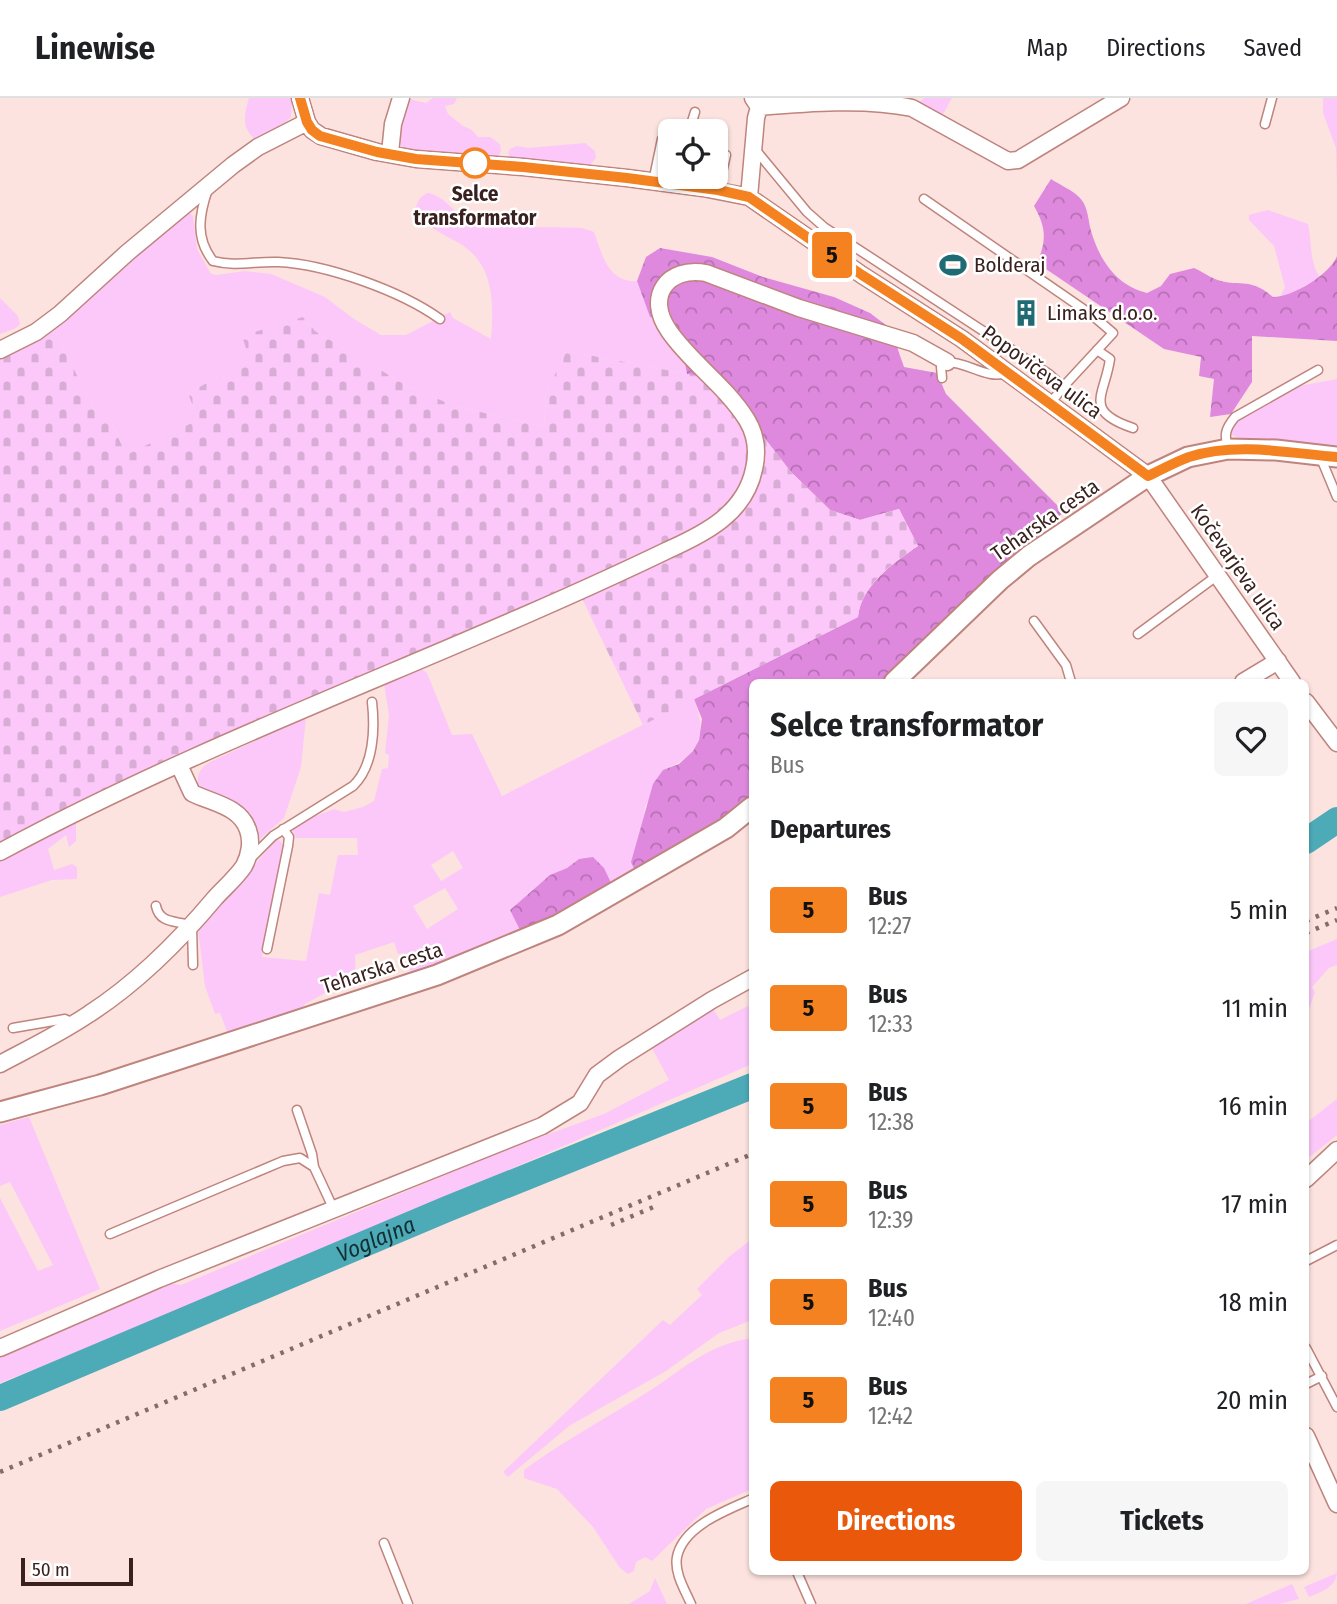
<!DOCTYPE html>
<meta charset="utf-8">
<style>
:root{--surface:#fff;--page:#f6f6f6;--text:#202124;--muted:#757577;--line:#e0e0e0;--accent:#ea580c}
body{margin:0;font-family:"Fira Sans Condensed",sans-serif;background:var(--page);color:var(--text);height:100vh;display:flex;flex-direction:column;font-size:26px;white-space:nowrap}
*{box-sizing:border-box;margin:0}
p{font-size:23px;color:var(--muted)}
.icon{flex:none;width:38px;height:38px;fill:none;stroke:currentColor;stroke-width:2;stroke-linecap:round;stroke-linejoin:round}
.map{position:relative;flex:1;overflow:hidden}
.sheet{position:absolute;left:749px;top:581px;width:560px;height:896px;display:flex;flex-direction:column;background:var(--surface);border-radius:10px;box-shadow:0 2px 5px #0004}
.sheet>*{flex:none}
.badge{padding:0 14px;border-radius:5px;font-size:24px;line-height:46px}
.fabs{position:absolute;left:658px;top:21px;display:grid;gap:14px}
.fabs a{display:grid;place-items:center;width:70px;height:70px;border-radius:10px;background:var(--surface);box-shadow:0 2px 5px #0004;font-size:35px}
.scale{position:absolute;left:21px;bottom:18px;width:112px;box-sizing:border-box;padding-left:7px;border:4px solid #38211e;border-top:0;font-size:19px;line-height:24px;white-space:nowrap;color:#38211e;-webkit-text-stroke:5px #fff;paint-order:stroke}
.map>.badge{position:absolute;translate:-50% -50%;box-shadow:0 0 0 4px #fff}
h2{padding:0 21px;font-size:26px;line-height:63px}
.round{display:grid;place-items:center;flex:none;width:74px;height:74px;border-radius:10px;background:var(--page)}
.head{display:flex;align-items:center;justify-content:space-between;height:119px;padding:0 21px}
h1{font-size:33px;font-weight:700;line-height:52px}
.cta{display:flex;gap:14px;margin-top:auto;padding:14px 21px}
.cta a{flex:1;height:80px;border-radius:10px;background:var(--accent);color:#fff;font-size:28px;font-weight:700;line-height:80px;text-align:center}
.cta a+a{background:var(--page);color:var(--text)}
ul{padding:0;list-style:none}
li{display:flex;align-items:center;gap:21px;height:98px;padding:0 21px}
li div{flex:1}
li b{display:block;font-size:26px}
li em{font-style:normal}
li .badge{min-width:77px;font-weight:700;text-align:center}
header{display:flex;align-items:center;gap:42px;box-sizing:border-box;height:98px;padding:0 35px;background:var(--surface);border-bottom:2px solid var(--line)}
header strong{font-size:33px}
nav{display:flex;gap:38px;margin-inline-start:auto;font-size:24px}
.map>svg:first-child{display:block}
</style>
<header>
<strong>Linewise</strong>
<nav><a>Map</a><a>Directions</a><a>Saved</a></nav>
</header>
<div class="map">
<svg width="1337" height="1506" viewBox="0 0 1337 1506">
<defs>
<pattern id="forest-crowns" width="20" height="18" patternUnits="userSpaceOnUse" patternTransform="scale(1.75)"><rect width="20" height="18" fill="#df89de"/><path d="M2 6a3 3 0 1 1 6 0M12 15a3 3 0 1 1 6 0" fill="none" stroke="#b670b3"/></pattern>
<pattern id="cemetery-stones" width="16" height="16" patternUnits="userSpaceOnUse" patternTransform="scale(1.75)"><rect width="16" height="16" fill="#fbc8f9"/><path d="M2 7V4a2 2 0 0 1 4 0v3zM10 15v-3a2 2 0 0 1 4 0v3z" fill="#d8acd5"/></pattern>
</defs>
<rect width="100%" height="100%" fill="#fce3df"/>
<path fill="#fbc8f9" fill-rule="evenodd" d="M249,0H292L291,19L277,32L256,42C241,30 244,17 249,0Z
M433,0H457L454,6L445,8L448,16L463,28L472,32L478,39H490L500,46L501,54L496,60L404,53C394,38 401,20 404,3L409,1L426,5Z
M924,0H952L942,18L917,6Z
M1323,0H1337V87L1336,50L1323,15Z
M585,45L595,53L596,60L589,68L511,60L508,55L510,51L517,48L528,50Z
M427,95C445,97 455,118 473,123C504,131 549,128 582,130L594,134C602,156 608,185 637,183L650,219C680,228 682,248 687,276L567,253L546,294L544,329L455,308L409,289L315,233L303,219L250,262L188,295L198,322L126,357L106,312L97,317L53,230L187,113L193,118L197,151L211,176L217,177L245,173L271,176L325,199L354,221L381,237H406L450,214L453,220L491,241C494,203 494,164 457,144C441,135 424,128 415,111L420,100Z
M1268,112L1308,126C1312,144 1309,164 1320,179L1290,197L1280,199L1285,189L1274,148L1249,122V117Z
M0,200L18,218L20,226L16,230L0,236Z
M1337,281V350L1247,344L1232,337L1231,332L1242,319L1299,288Z
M420,570L427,575L452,637L472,636L502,698L694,601C708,637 699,658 663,672L645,709L636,775L613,789L579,761L567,770L550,777L511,811L521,834L470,856L411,876L404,855L398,856L394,844L355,857L356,882L336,889L305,906L302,911L228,936L220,915L215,916L205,888L198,831L277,741L283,746L262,859L306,863L319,795L330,797L338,757H358L357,740H296L292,731L313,719L334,711L344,714L363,709L374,703L382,671L388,670L389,657L385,655L389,618L384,585ZM453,753L463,770L441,783L431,767ZM445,790L458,811L427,831L413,808Z
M306,619L301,669L284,720L260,741L256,737L250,715L198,689C197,676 199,671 210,664Z
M76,720V743L69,749L66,737L48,751L54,772L72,766L77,769V781L52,782L0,799V761Z
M1337,841V867L1329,870L1312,889L1315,894L1306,920V854Z
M752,906V966L235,1191L0,1285V1255L165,1185L181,1187L510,1050L604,1016L669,982L651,948L712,909L720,922Z
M1337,1001V1037L1306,1062V1025Z
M29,1019L100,1191L0,1233V1100L38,1173L53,1167L10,1084L0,1088V1027Z
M752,1141V1222L719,1235L666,1273L569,1328L508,1379L503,1374L663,1222L670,1227L702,1197L697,1191L730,1158Z
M752,1240V1391L706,1411L652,1463L645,1459L636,1464L634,1473L628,1476L620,1470L593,1429L557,1391L524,1380V1372C562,1344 603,1322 643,1297C682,1273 705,1247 752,1240Z
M1337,1475C1336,1489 1321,1494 1309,1499L1304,1489Z
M655,1480L667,1506H629L650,1493Z
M1292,1486L1299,1501L1279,1506H1246Z"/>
<path fill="url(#forest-crowns)" d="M1051,81C1060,87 1072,92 1079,99C1087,106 1088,119 1090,129C1098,160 1115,187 1147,195L1161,188L1170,176L1194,170C1201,173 1208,178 1215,181C1238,190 1249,178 1273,199C1293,199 1330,176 1337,158V243L1252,238V284L1231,316L1210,319L1214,281L1199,278L1201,259L1164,251L1037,165C1047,142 1046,129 1034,108Z
M660,150L712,159L763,179L834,199L870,215L895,234C895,247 900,256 904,269L937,275L946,296L1064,414L965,504L882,584H752V700L717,726L636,775L631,764L653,686L663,672L679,666L693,653L699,642L702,621L694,601L858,519C861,488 893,465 918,448L899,411L860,422L830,412L791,374L719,282L687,276C682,248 680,228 650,219L637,183L646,159Z
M593,759L604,770L613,789L556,820L521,834L510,812L550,777L567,770L579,761Z"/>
<path fill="url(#cemetery-stones)" d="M303,219L315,233L409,289L455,308L544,329L546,294L567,253L719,282L791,374L830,412L860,422L899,411L918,448C893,465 861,487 858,519L643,627L576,488L157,666L0,746V258L53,230L97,317L106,312L126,357L198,322L188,295L250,262L242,238Z"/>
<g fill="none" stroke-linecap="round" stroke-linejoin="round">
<g stroke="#4dabb8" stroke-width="26">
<path d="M1306,743L1337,722"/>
<path id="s1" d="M0,1300L447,1111L752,988"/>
</g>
<defs>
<path id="service" d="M1265,26L1272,0
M689,33L695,14
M754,50L807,114L824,129L1049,276L1063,289L1050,306
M653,84L662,41
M208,91C199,117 195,140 213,163C235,169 256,163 278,164C326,166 401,193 440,221
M718,92L726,57
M924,101L1092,217L1113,235L1063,289
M1097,252L1110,261C1105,297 1082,313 1133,330
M942,280L941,269L947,264C968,264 987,282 1007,275
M1228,351C1224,337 1225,331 1235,319L1318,272
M1320,358L1337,399
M1034,523L1066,567L1071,584
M1138,536L1218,477
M251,760L273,738L353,688C374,668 375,631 372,604
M156,808C160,827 178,822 192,828L193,867
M267,851L288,748L289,739L283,731
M13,930L65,921L73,925
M297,1012L312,1056L314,1069
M110,1136L283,1063L300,1060L314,1069L334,1112
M1306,1163L1337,1147
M1306,1250L1337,1309
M1306,1286L1322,1278
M384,1445L408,1506
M797,1474L811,1506
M691,1506C685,1492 674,1475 677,1459C683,1428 727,1412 752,1401"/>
<path id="minor" d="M300,0L307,24L312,32L321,38L377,54L416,61L523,69L627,80L703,90L749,99L862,177L962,241L1148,378L1292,584
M753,0L759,9C806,5 866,0 912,10L1008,63L1018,62L1121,0
M390,55L393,26L401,0
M749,99L756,20L759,9L765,2
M0,252L36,234L60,216L127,155L233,67L258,49L307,24
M1243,584L1278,563
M1306,604L1337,645
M0,754C215,638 448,558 668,452C706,435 745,415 754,371C758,354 756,337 747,322C726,288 691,265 669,233C645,199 667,168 706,175L799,210L913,245L947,264
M0,966C30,950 61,935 89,916C137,885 179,843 215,800C224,790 236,780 244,768C250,757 252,743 248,732C240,708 212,705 192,695L179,667
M1306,1081L1337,1052
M0,1250L159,1181L542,1028L580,1005L597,977L620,960L712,902L752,880
M1306,1338L1337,1406"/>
<path id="tertiary" d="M894,584L1000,482L1029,458L1148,378L1188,359L1228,351L1276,352L1337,359
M0,1014L100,987L437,877L558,827L726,730L752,709"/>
</defs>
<use href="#service" stroke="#be847d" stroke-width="11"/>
<use href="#minor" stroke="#be847d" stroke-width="19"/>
<use href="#tertiary" stroke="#be847d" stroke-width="23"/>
<use href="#service" stroke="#fff" stroke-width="8"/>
<use href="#minor" stroke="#fff" stroke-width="16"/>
<use href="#tertiary" stroke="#fff" stroke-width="19"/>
<path stroke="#846c69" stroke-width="4.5" stroke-dasharray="3.5 7" stroke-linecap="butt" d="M1306,823L1337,810
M1306,835L1337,822
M611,1127L656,1108
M0,1374L752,1056"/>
</g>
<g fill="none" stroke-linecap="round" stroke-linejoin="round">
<defs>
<path id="line" d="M300,0L307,24L312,32L320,38L377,54L416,61L523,69L627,80L718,92L749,99L862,177L962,241L1148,378C1161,372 1175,364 1189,359C1237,344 1288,355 1337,359"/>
</defs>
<use href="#line" stroke="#fff" stroke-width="16"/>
<use href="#line" stroke="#f58220" stroke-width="10"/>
</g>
<defs>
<symbol id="stadium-bare" viewBox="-9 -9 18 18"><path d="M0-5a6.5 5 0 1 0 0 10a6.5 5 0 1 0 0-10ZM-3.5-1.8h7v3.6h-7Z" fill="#1f6a73" stroke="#fff" stroke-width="2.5" paint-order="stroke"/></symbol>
<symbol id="building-bare" viewBox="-9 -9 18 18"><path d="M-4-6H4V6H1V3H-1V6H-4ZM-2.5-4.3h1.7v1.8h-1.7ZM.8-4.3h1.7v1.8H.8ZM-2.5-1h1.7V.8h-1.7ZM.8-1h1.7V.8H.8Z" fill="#1f6a73" stroke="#fff" stroke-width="2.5" paint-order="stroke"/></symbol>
</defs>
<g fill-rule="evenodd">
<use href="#stadium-bare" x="934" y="148" width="38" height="38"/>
<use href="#building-bare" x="1007" y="196" width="38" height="38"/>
</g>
<circle fill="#fff" stroke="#f58220" stroke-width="3.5" cx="475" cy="65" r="14"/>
<g text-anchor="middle" stroke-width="5" stroke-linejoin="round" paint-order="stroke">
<g font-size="21" font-weight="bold" fill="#38211e" stroke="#fff">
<text x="475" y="103">Selce<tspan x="475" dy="24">transformator</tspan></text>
</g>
<g font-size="21" fill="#38211e" stroke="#fff" text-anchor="start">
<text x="974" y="174">Bolderaj</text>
<text x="1047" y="222">Limaks d.o.o.</text>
</g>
<g font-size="21" fill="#38211e" stroke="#fff">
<text transform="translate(1042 274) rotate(36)" y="7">Popovičeva ulica</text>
<text transform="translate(1045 422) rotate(-35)" y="7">Teharska cesta</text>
<text transform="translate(1238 469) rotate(55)" y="7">Kočevarjeva ulica</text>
<text transform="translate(382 870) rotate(-18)" y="7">Teharska cesta</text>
</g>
<g font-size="23" font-style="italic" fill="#123034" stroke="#fff">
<text dy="8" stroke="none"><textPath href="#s1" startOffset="408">Voglajna</textPath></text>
</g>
</g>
</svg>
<div class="fabs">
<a><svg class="icon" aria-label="locate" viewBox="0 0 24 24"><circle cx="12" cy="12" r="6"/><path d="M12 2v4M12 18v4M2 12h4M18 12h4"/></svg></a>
</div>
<div class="scale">50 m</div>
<b class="badge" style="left:832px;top:157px;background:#f58220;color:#111">5</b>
<section class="sheet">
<div class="head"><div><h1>Selce transformator</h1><p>Bus</p></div><a class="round"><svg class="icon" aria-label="heart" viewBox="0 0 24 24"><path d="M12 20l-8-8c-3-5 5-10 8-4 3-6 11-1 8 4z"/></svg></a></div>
<h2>Departures</h2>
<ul>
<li><span class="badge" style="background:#f58220;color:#111">5</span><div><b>Bus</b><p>12:27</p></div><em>5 min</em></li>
<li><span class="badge" style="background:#f58220;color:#111">5</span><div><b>Bus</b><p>12:33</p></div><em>11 min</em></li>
<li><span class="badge" style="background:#f58220;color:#111">5</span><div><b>Bus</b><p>12:38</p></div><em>16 min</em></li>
<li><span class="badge" style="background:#f58220;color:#111">5</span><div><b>Bus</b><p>12:39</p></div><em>17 min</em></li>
<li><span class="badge" style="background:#f58220;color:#111">5</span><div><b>Bus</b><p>12:40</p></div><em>18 min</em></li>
<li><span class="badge" style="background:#f58220;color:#111">5</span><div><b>Bus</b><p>12:42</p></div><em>20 min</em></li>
</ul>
<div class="cta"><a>Directions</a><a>Tickets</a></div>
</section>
</div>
